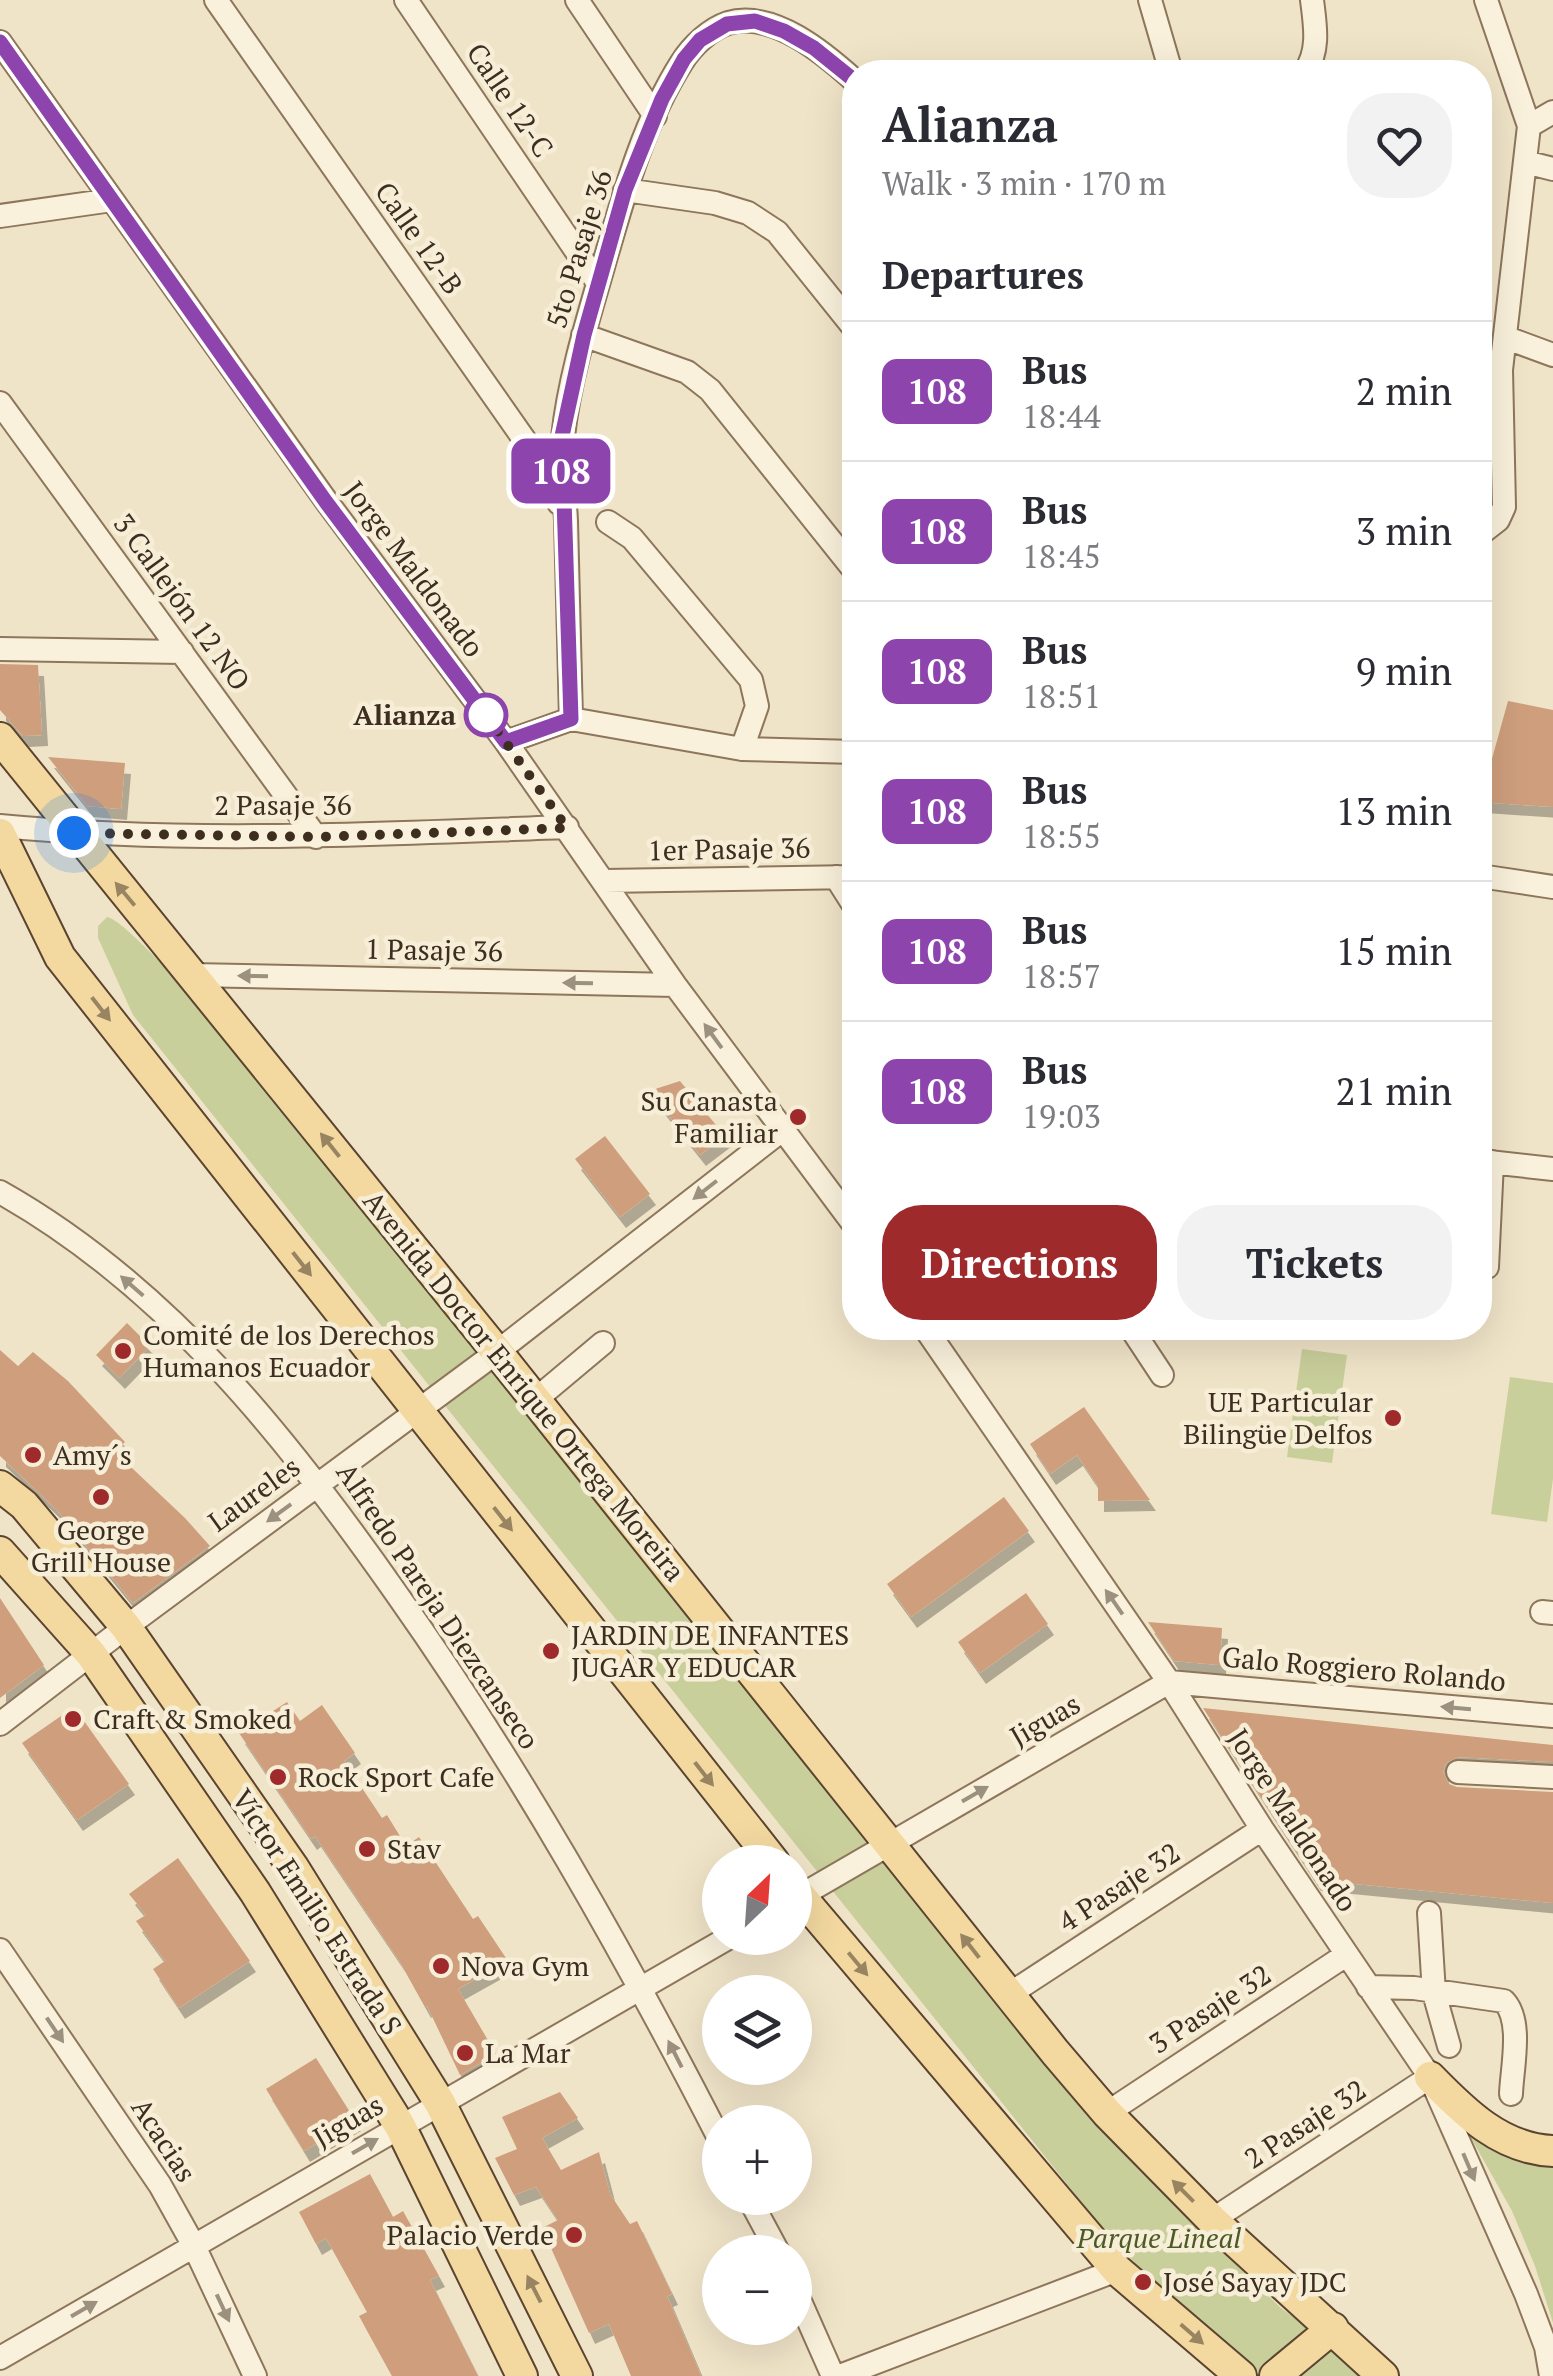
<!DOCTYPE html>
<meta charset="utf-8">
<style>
:root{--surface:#fff;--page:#f2f2f3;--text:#2b2b33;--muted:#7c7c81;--line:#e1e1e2;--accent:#9e2a2b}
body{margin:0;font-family:"PT Serif",serif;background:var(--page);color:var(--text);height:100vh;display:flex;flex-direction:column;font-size:38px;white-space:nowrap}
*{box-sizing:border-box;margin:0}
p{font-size:32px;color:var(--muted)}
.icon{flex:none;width:55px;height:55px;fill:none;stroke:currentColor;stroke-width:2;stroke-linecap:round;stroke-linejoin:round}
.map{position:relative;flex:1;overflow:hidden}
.panel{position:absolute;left:842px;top:60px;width:650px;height:1280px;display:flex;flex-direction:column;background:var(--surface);border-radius:40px;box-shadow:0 10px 40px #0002}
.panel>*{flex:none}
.badge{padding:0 20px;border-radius:15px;font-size:35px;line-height:65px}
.needle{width:65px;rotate:25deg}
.buttons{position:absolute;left:702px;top:1845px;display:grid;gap:20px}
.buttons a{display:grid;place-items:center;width:110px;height:110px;border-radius:50%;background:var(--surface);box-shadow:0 10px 40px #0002;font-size:50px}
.you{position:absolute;width:50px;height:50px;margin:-25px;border:8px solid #fff;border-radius:50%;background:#1a73e8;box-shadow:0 0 0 15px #1a73e833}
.map>.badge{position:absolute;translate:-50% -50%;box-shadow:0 0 0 5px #fff}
h2{padding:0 40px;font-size:38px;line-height:90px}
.round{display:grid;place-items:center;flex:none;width:105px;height:105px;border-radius:40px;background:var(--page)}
.summary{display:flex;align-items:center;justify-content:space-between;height:170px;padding:0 40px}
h1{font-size:48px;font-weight:700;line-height:75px}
.cta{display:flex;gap:20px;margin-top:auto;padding:20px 40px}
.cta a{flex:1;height:115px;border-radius:40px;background:var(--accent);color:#fff;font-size:40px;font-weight:700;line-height:115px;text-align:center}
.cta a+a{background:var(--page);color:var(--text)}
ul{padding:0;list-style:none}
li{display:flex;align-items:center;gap:30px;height:140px;padding:0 40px;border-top:2px solid var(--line)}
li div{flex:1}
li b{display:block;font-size:38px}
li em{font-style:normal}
li .badge{min-width:110px;font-weight:700;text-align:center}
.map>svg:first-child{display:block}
</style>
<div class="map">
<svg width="1553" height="2376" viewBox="0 0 1553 2376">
<defs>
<filter id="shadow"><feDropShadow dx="6" dy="11" stdDeviation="0" flood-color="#0004"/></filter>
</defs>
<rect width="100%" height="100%" fill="#f0e4c8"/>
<path fill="#c9cf9b" d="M107,917C130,920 244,1057 267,1083L1026,2042L1165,2196L1281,2308L1374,2376H1264L1135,2263L1106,2233L133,1015L98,938V926Z
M1302,1349L1347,1355L1332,1463L1287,1457Z
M1510,1377L1553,1383V1479L1547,1522L1491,1514Z
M1461,2120L1553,2163V2323L1535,2266L1512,2211Z"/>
<path fill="#cf9f7d" filter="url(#shadow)" d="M0,664L38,665L42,735L23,736L0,710Z
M1508,701L1553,710V807L1480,802Z
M48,757L125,763L121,809L87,806Z
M680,1081L725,1136L700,1155L649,1091Z
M605,1136L650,1194L620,1217L575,1159Z
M127,1323L150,1346L119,1378L96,1355Z
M0,1350L18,1366L33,1352L68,1381L125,1442L115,1452L185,1518L210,1546L133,1603L57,1510L0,1456Z
M1084,1407L1150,1500L1098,1501V1486L1077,1455L1050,1474L1030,1444Z
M1004,1497L1029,1531L911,1617L887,1584Z
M1026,1593L1048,1624L980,1673L958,1642Z
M0,1598L44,1665L0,1698Z
M1148,1622L1222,1628L1220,1665L1174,1661Z
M287,1702L300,1721L322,1705L355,1753L344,1761L382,1818L387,1815L406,1846L419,1837L473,1919L478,1916L508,1961L458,1989L496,2054L460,2075L427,2006L425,2007L400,1962L315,1836L311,1839L239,1733Z
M74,1707L129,1784L77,1820L22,1743Z
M1203,1708L1553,1745V1762L1458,1757L1446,1763L1443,1772L1449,1784L1457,1787L1553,1792V1903L1315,1880Z
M178,1858L250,1961L179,2008L153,1969L165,1961L136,1921L146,1915L129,1894Z
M316,2058L355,2120L304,2151L266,2089Z
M560,2092L578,2118L542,2138L561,2170L599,2152L610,2194L630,2224L637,2221L672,2294L667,2296L701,2376H631L609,2324L589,2333L542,2228L558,2220L536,2187L514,2195L495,2158L517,2149L502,2117Z
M370,2174L393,2217L403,2211L439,2276L430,2280L478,2376H392L359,2316L367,2312L326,2238L316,2244L299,2212Z"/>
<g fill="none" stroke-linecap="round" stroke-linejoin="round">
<defs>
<path id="minor" d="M216,0L526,442L559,503
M406,0L598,283
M577,0L655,116
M1150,0L1171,72
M0,42L327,502L506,742L675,985L855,1226
M1305,72C1320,50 1315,25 1312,0
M1529,126L1553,112
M1525,162L1553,169
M625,190L715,203L748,213L777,232L855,329
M0,216L112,200
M583,335L687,372L710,390L855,571
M1507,338L1553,355
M0,403L316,837
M608,522L632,538L751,680L757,706L742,749
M1480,534L1498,520L1504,507L1501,370L1529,126L1486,0
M0,649L182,652
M571,719L742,749L855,752
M506,742L571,719C569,653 568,587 566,521C565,493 559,466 563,437C569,380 587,322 603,267C623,198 643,123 682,62C692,46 710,29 728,23C773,10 824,53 855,81
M0,826C188,844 378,834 567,827
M1480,876L1553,887
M836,877L855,907
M604,881L855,877
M192,975L675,985
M1480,1161L1553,1169
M0,1192C167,1286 288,1439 396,1593C519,1767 623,1951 720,2140
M1487,1267L1492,1162
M925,1328L1169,1682L1262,1829L1430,2077L1526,2294L1546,2347L1551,2376
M1131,1328L1162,1375
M535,1400L603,1343
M1542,1612L1553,1613
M1169,1682L1553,1716
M0,1724L126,1627L497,1352L782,1130
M1458,1772L1553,1777
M795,1899L1169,1682
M1429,1913L1434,1993L1449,2046
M0,1950L160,2185L194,2246L255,2376
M1368,1987L1414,1988L1504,2001C1523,2021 1512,2067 1511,2094
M1008,1995L1262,1829
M1107,2113L1346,1955
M749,2198L778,2252
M1212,2220L1430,2077
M795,2290L833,2376
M0,2358L728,1938
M840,2376L1117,2270"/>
<path id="major" d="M0,738L497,1352L1055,2052L1107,2113L1212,2220L1383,2376
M0,834L60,957L774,1862
M0,1486L24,1505L126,1627L293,1867L440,2103L577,2376
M0,1552L91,1654L255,1892L400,2126L522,2376
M795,1890L1117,2270L1241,2376
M1430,2077C1464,2112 1501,2149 1553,2151
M1275,2376L1333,2328"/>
</defs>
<use href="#minor" stroke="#8d765c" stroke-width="26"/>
<use href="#major" stroke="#5b4430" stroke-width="34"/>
<use href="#minor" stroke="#faf1dc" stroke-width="22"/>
<use href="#major" stroke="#f3d9a0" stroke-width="30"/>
</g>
<defs><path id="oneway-solid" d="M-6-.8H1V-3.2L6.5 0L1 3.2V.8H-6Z" transform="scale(2.5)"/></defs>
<g fill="#988460">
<use href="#oneway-solid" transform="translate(125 894) rotate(-130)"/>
<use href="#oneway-solid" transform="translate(101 1009) rotate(52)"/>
<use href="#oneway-solid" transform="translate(330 1145) rotate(-129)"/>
<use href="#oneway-solid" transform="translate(302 1264) rotate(52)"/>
<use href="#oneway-solid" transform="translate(503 1519) rotate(52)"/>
<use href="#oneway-solid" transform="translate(704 1774) rotate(52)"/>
<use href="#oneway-solid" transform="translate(970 1946) rotate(-128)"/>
<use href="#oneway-solid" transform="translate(858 1964) rotate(50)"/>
<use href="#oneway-solid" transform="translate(1183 2191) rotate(-135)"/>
<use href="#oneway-solid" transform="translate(534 2289) rotate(-117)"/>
<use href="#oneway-solid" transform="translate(1192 2334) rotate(41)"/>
</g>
<g fill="#9c907e">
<use href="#oneway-solid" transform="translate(253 976) rotate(-179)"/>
<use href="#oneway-solid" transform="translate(578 983) rotate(-179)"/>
<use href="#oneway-solid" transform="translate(713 1036) rotate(-126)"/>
<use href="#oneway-solid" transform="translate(705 1190) rotate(142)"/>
<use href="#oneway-solid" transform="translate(132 1286) rotate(-139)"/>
<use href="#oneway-solid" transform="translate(279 1513) rotate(144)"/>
<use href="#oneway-solid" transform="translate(1114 1602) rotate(-125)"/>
<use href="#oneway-solid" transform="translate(1456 1708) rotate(-175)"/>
<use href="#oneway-solid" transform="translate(975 1794) rotate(-30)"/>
<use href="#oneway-solid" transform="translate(55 2030) rotate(56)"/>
<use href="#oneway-solid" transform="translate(675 2054) rotate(-117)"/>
<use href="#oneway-solid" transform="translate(365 2146) rotate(-30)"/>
<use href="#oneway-solid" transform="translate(1469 2167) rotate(67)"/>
<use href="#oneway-solid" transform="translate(223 2308) rotate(65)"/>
<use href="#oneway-solid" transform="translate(84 2309) rotate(-30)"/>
</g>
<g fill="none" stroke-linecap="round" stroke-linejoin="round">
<defs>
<path id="line" d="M0,42L326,502L506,742L571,719L562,436L584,335L625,190L662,99L684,59L700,40L727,24L755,21L784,31L814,48L855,81"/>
</defs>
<use href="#line" stroke="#fff" stroke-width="22"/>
<use href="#line" stroke="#8e44ad" stroke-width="15"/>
<path stroke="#3d2e20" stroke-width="10" stroke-dasharray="0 18" d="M74,833L316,837L567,828L484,712L486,715"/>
</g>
<circle fill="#fff" stroke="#8e44ad" stroke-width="5" cx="486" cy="715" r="20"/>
<g fill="#9e2a2b" stroke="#f7eed8" stroke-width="4">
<circle cx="798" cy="1117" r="10"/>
<circle cx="123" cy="1351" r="10"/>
<circle cx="1393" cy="1418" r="10"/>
<circle cx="33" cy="1455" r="10"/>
<circle cx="101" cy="1497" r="10"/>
<circle cx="551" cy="1651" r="10"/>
<circle cx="73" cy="1719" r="10"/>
<circle cx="278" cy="1777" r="10"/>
<circle cx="367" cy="1849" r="10"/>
<circle cx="441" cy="1966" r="10"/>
<circle cx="465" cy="2053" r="10"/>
<circle cx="574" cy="2235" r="10"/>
<circle cx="1143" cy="2282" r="10"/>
</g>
<g text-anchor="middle" stroke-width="9" stroke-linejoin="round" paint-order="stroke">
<g font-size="28" fill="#3d2e20" stroke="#f7eed8">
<text transform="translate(510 100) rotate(56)" y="10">Calle 12-C</text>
<text transform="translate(419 238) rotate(55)" y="10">Calle 12-B</text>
<text transform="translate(579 249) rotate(-73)" y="10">5to Pasaje 36</text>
<text transform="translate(414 569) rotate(53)" y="10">Jorge Maldonado</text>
<text transform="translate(182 602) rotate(54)" y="10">3 Callejón 12 NO</text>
<text x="283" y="815">2 Pasaje 36</text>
<text transform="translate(729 849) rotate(-1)" y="10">1er Pasaje 36</text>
<text transform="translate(434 950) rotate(1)" y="10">1 Pasaje 36</text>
<text transform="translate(524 1386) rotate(51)" y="10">Avenida Doctor Enrique Ortega Moreira</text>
<text transform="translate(254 1494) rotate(-36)" y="10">Laureles</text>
<text transform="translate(438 1606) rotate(56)" y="10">Alfredo Pareja Diezcanseco</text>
<text transform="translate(1364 1669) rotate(5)" y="10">Galo Roggiero Rolando</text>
<text transform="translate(1045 1720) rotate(-30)" y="10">Jiguas</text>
<text transform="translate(1293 1820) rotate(57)" y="10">Jorge Maldonado</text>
<text transform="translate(1119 1887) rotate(-33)" y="10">4 Pasaje 32</text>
<text transform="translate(317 1912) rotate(57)" y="10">Víctor Emilio Estrada S</text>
<text transform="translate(1210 2009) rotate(-33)" y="10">3 Pasaje 32</text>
<text transform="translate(348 2121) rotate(-30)" y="10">Jiguas</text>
<text transform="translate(1305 2124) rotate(-33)" y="10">2 Pasaje 32</text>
<text transform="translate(164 2140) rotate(57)" y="10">Acacias</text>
</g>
<g font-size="28" font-weight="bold" fill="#3d2e20" stroke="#f7eed8" text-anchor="end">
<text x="456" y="725">Alianza</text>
</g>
<g font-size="28" fill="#3d2e20" stroke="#f7eed8" text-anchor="start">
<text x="778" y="1111" text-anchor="end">Su Canasta<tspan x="778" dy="32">Familiar</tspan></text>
<text x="143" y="1345">Comité de los Derechos<tspan x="143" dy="32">Humanos Ecuador</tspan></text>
<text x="1373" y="1412" text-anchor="end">UE Particular<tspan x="1373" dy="32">Bilingüe Delfos</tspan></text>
<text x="53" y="1465">Amy´s</text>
<text x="101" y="1540" text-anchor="middle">George<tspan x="101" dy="32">Grill House</tspan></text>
<text x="571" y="1645">JARDIN DE INFANTES<tspan x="571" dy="32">JUGAR Y EDUCAR</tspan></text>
<text x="93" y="1729">Craft &amp; Smoked</text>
<text x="298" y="1787">Rock Sport Cafe</text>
<text x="387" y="1859">Stav</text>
<text x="461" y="1976">Nova Gym</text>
<text x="485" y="2063">La Mar</text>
<text x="554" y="2245" text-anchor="end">Palacio Verde</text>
<text x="1163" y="2292">José Sayay JDC</text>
</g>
<g font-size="28" font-style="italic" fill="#4d5a26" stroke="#f7eed8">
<text x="1159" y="2248">Parque Lineal</text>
</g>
</g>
</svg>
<div class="buttons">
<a><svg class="needle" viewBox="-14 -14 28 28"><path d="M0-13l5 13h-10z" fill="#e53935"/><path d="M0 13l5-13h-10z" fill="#7c7c81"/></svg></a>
<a><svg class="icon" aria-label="layers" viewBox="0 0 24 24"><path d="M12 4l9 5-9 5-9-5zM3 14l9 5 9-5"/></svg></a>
<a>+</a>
<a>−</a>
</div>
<div class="you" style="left:74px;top:833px"></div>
<b class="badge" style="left:561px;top:471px;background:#8e44ad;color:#fff">108</b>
<section class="panel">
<div class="summary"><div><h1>Alianza</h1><p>Walk · 3 min · 170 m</p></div><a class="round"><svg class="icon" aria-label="heart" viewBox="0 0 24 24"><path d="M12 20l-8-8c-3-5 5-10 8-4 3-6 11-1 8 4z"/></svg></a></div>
<h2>Departures</h2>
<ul>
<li><span class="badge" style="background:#8e44ad;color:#fff">108</span><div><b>Bus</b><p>18:44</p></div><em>2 min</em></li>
<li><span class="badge" style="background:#8e44ad;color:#fff">108</span><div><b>Bus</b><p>18:45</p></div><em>3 min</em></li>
<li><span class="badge" style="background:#8e44ad;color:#fff">108</span><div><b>Bus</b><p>18:51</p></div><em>9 min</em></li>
<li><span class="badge" style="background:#8e44ad;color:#fff">108</span><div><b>Bus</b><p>18:55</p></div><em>13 min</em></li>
<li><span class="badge" style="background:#8e44ad;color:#fff">108</span><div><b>Bus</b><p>18:57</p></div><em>15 min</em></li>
<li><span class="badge" style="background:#8e44ad;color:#fff">108</span><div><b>Bus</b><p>19:03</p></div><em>21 min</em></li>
</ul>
<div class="cta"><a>Directions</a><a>Tickets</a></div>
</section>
</div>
